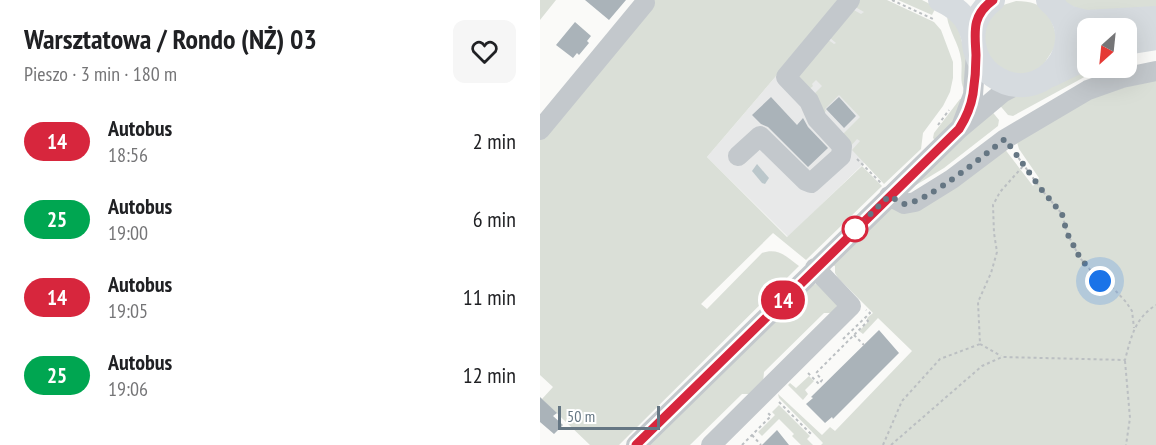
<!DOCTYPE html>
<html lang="pl">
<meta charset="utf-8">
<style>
:root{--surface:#fff;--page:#f6f6f6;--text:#202124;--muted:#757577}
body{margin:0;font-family:"PT Sans Narrow",sans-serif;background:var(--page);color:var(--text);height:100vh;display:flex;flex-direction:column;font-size:22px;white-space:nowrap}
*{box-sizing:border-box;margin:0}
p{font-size:20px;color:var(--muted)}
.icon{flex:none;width:33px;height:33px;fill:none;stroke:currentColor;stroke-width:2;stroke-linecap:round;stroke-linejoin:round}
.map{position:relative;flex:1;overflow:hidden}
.drawer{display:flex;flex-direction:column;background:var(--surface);width:540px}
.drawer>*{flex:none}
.badge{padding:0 12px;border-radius:20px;font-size:21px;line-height:39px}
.needle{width:39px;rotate:207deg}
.controls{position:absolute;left:537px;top:18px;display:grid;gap:12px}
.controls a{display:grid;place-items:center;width:60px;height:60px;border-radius:12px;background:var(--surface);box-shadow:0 6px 24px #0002;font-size:30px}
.scale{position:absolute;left:18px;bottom:15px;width:102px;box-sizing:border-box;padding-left:6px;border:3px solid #657683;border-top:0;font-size:16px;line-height:21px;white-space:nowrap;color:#657683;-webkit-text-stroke:4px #fff;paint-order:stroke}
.you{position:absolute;width:30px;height:30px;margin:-15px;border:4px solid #fff;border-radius:50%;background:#1a73e8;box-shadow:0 0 0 9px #1a73e833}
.map>.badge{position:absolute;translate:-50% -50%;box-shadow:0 0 0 3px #fff}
.round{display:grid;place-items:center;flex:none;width:63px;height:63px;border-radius:12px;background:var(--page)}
.summary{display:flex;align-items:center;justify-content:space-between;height:102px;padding:0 24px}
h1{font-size:28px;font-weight:700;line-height:45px}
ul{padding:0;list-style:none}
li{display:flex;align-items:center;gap:18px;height:78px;padding:0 24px}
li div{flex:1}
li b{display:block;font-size:22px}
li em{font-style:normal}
li .badge{min-width:66px;font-weight:700;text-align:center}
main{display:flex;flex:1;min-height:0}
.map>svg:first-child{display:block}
</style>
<main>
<section class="drawer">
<div class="summary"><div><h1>Warsztatowa / Rondo (NŻ) 03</h1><p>Pieszo · 3 min · 180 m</p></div><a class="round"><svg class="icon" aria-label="heart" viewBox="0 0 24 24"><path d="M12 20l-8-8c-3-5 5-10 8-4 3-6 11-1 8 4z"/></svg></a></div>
<ul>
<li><span class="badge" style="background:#d7263d;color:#fff">14</span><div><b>Autobus</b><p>18:56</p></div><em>2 min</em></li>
<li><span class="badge" style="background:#00a651;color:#fff">25</span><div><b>Autobus</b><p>19:00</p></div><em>6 min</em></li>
<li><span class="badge" style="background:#d7263d;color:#fff">14</span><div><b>Autobus</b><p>19:05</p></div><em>11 min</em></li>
<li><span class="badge" style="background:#00a651;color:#fff">25</span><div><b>Autobus</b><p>19:06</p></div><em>12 min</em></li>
</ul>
</section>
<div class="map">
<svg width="616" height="445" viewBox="0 0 616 445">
<rect width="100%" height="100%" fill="#fafaf8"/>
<path fill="#e8e9e9" d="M301,0H341L382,107L248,237L167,157Z"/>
<path fill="#dadfd7" d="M0,0H16L0,20Z
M111,0H301L167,157L247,237L322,166L342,186L266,260L233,233L161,304L167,309L222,253C238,247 247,257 259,266L79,445H50L2,399L13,387L0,375V137Z
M314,0H347L394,22L401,30L413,62V78L410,92L403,106L383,133L381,149L344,184L312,150L320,141L317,139L310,147L300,137L320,117L299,95L285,109L286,111L280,116L271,97L282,86L276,80L272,84L273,86L266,92L257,76L287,39L294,44L296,43L289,37L312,9L321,14L324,12L310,4Z
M358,0H382L396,7L392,15Z
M521,0H616V11L549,15Z
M476,1C507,1 511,16 518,42L500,70L476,76L460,70L445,51V26L460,6Z
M407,17L418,25L430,77L424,89C419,81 423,69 421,59C419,44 409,31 407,17Z
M548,68H561L473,116L468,115L457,102Z
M616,77V445H281L283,443L239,398L238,394L282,435L290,427L295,431L372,351L338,318L323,334L319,331L329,321L327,318L333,313L298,278L295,273V266L290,264L347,208L464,148L493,186L499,178L479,149L476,139L546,100Z
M420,99H428L424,110L396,141L393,138L394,133Z
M450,109L459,120L458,126L404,168L376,185L371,186Z
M276,284L282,285L298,302L295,313H284L224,372L223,383L211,394H202L150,445H107L267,286Z
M269,376L274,381L265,390L268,394L263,400L248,385L250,383L256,388Z
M239,405L270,436L267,439L273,445H261L252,436L254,434L239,419L222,436L218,432L235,415L232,412Z"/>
<path fill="#bbc7cb" d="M217,164L229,178L225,184L222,183L212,171Z"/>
<path fill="#aab3b9" d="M45,0H86L69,20Z
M35,22L51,36L47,41L49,43L39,55L37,53L33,58L16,45Z
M231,97L257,125L263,118L268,127L288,148L268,167L228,127L221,124L212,115Z
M299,97L316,116L304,128L286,109Z
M339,330L359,353L293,419L292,417L285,423L266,404L273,398L271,397Z
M0,397L17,413L13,416L23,425L14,434L0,422Z
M237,430L249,445H222Z"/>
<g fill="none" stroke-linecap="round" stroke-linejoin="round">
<path stroke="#bbbfc2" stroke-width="2" stroke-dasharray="3 3" stroke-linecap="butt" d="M352,0L393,19
M398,125L409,110
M475,153L501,189L522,214L527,233L540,258L560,281L573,288L586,302L592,311L594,328
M317,159L341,183
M314,335L324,345
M303,339L330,313L326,310
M440,344L461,356
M585,361L590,418L586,445
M268,373L279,384L282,380L276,373L328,321L325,318
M239,402L271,434
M212,435L221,445
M202,445L231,416L228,413
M343,445L362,401L400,359L440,344L438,302L451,273L457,252L454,233L453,205L460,192L484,165
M351,445L442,366L462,357L585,360C591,337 595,318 616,305"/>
<path stroke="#c3c8cc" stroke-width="20" d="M422,124L433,95L436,52
M0,130L105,3
M198,156L220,136L266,181L271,183L301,156L302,146L277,119L269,101L246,77L310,0
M349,196L364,204L375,202L412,179L465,139L548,90L582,78L616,71
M96,445L419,129L462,93L477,85
M171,445L311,306L275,268"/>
<path stroke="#d6dbdf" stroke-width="24" d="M400,0C417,8 428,17 433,37
M453,0C439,11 431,27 434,45C436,57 442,68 452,75C502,112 557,39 508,0
M520,12L530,18L546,22L616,18
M586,43L616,38
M511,75L548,57"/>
</g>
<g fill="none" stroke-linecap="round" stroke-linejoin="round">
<defs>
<path id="line" d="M96,445L419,129C426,118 431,106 433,94C435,81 436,68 436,55C435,32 431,16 453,0"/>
</defs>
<use href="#line" stroke="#fff" stroke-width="14"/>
<use href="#line" stroke="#d7263d" stroke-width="9"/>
<path stroke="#657683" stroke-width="6" stroke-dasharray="0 10.8" d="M315,229L349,196L364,204C387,203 444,155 465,139L501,189L522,214L527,233L540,258L560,281"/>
</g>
<circle fill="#fff" stroke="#d7263d" stroke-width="3" cx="315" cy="229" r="12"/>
</svg>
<div class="controls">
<a><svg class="needle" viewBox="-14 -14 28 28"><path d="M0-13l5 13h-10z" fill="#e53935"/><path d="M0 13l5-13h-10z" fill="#757577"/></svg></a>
</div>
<div class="scale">50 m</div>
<div class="you" style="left:560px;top:281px"></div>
<b class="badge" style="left:243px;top:300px;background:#d7263d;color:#fff">14</b>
</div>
</main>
